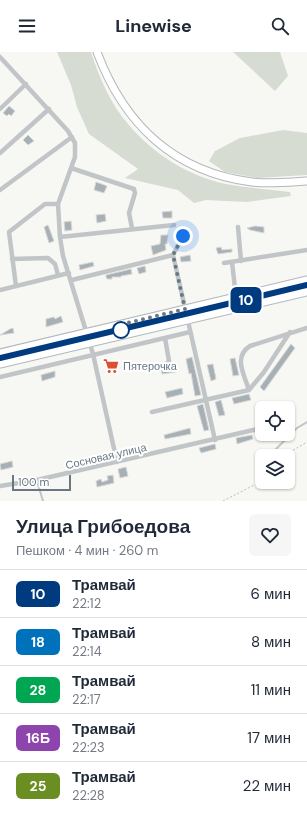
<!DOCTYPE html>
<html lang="ru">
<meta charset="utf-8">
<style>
:root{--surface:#fff;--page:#f6f6f7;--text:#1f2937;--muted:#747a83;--line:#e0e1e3}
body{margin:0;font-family:"DM Sans",sans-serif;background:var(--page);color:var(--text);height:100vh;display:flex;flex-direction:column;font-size:15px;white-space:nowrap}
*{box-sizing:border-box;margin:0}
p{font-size:13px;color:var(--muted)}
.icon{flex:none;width:22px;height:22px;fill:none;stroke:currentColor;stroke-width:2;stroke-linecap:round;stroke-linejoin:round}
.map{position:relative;height:449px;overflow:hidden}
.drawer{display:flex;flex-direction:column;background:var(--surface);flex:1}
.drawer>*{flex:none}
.badge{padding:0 8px;border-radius:6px;font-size:14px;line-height:26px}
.fabs{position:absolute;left:255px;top:349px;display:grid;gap:8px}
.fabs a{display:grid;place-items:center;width:40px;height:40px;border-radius:6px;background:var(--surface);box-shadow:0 1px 3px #0004;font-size:20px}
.scale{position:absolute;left:12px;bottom:10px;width:59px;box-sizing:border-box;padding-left:4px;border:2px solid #677884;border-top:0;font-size:11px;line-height:14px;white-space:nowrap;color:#677884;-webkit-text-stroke:3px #fff;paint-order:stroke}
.you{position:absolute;width:20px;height:20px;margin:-10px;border:3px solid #fff;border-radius:50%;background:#1a73e8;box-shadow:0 0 0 6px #1a73e833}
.map>.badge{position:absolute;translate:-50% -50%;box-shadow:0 0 0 2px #fff}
.round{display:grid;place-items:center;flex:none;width:42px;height:42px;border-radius:6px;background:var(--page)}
.head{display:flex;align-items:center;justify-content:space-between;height:68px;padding:0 16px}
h1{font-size:19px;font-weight:700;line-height:30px}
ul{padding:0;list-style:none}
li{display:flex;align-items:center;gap:12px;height:48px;padding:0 16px;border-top:1px solid var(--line)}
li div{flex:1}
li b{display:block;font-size:15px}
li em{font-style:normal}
li .badge{min-width:44px;font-weight:700;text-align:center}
header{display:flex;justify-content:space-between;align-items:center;height:52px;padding:0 16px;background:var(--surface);font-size:18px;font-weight:700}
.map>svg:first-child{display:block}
</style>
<header><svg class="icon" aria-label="menu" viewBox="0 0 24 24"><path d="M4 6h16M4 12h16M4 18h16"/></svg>Linewise<svg class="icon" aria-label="search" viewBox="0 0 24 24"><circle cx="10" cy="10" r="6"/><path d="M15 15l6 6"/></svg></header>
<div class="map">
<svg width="307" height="449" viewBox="0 0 307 449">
<rect width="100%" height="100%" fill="#f7f7f4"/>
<path fill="#d7dcd3" d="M57,0H91C99,25 111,53 129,73C152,101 190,125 226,132C247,136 269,137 290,140L291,144L247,150L206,148L194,151L178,138L125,126L138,117L89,82L77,55L71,33Z
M233,0H280L288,24L275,39Z
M283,78L307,81V123L257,126L225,120L209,109L215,99L240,86Z"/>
<path fill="#a7b0b5" stroke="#d9d8d7" d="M9,54L15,59L11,64L9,62L7,64L3,61Z
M28,83L34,89L28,93L23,88Z
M96,130L107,134L104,141L94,138Z
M172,159V166H163L162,160Z
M105,162L106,169L97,171L96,163Z
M71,169L72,178L65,179L64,170Z
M48,173L54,189L49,191L44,175Z
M255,174L264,175V181L250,178L247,176Z
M161,183H168L167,192H165L166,198L153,203L151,194L160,192Z
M221,195L222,198L232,197V200L218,202L216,196Z
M190,203L191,209L181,210L180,205Z
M93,210L94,214L80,218L79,213Z
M145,214L146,220L139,222L137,216Z
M131,217L132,222L121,224V225H112V227H107L106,225V223Z
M61,264L63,270L46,275V267L54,265L55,267Z
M13,276L14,281L0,283L10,277Z
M291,292L295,296L264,339L260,335Z
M192,305L201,343L195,344L191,321L189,322L186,307Z
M235,306L239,323L233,324L230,307Z
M213,312L216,327L211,329L207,313Z
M175,314L176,320L162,322L161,317Z
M55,319V325L42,329L41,323Z
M182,336L183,342L167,346L165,340Z
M249,342L251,348L234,352L232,346Z
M221,348L225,363L219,364L215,350Z
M203,352L209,378L204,379L197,354Z
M190,376L191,382L165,387L164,383Z
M252,383L253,387L237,392L236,386Z
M215,392L216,397L201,401L199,396Z
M12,409L13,415L1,418L0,412Z
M126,415L128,424L120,426L118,417Z
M113,423L114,431L97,435L96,429L101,427L102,430L108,428L107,424Z"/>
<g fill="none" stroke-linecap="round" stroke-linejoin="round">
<defs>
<path id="primary" d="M97,0C124,72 174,120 252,130C270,132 289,130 307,129
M0,301L307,228
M0,312L307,240"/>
</defs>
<use href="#primary" stroke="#b2b7bb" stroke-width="9"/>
<path stroke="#b9bcbe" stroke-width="1" stroke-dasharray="2 2" stroke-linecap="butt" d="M288,404L290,400L307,390
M223,449L262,429"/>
<path stroke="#c1c5c8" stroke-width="2" d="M276,397L297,376L307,370
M37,429L43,449"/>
<path stroke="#c1c5c8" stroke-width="4.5" d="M0,5L68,79L75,91V105L58,152L60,185L63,204L93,302L117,410
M0,57L26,32
M0,101L49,57
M71,116L134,137L135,141L129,161L132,176
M0,138L72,85
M238,175L241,209
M183,184L173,203L215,388
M60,185L174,173
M12,207L48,206L55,212L58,223
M232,210L236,245
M224,211L307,198
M72,228L173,203
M16,234L9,180L45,152H58
M0,238L69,221
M154,315L166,312L169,309L165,286
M0,325L190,280
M249,338C244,322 233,305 250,294L307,276
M152,360L249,338L264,320L290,280
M0,434L37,428L262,376"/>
<use href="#primary" stroke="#fff" stroke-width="7"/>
<path stroke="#a0a7ac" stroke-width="1" d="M0,308L307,235"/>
</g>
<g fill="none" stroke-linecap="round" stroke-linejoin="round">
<defs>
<path id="line" d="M0,306L307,233"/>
</defs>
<use href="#line" stroke="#fff" stroke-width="9"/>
<use href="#line" stroke="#003b80" stroke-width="6"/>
<path stroke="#677884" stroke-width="4" stroke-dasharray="0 7.2" d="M121,278L115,274L185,257L173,203L183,184"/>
</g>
<defs>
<symbol id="supermarket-bare" viewBox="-9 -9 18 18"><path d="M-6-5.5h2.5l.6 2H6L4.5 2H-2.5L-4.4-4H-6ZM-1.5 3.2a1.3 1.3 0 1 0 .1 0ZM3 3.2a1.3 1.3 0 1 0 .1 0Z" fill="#da5031" stroke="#fff" stroke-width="2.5" paint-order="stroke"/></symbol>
</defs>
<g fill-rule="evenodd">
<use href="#supermarket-bare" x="100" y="303" width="22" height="22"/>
</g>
<circle fill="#fff" stroke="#003b80" stroke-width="2" cx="121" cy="278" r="8"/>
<g text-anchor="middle" stroke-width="4" stroke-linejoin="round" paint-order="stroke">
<g font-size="11" fill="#677884" stroke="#fff" text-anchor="start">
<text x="123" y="318">Пятерочка</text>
</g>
<g font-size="11" fill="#677884" stroke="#fff">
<text transform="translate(106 404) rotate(-13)" y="4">Сосновая улица</text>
</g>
</g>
</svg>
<div class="fabs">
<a><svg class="icon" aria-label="locate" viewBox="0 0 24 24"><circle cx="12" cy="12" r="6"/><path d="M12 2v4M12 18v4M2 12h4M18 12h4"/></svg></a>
<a><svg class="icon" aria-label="layers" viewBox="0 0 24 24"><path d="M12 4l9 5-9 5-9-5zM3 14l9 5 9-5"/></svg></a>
</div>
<div class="scale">100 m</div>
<div class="you" style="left:183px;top:184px"></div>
<b class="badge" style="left:246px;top:248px;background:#003b80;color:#fff">10</b>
</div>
<section class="drawer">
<div class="head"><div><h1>Улица Грибоедова</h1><p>Пешком · 4 мин · 260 m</p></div><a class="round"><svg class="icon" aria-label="heart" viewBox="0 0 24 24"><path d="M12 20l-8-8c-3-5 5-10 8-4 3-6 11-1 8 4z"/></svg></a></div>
<ul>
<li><span class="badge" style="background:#003b80;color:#fff">10</span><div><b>Трамвай</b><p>22:12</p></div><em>6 мин</em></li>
<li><span class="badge" style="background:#0072bc;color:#fff">18</span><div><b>Трамвай</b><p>22:14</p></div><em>8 мин</em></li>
<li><span class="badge" style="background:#00a651;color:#fff">28</span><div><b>Трамвай</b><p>22:17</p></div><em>11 мин</em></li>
<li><span class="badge" style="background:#8e44ad;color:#fff">16Б</span><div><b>Трамвай</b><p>22:23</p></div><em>17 мин</em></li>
<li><span class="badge" style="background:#6b8e23;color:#fff">25</span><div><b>Трамвай</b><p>22:28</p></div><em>22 мин</em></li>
</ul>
</section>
